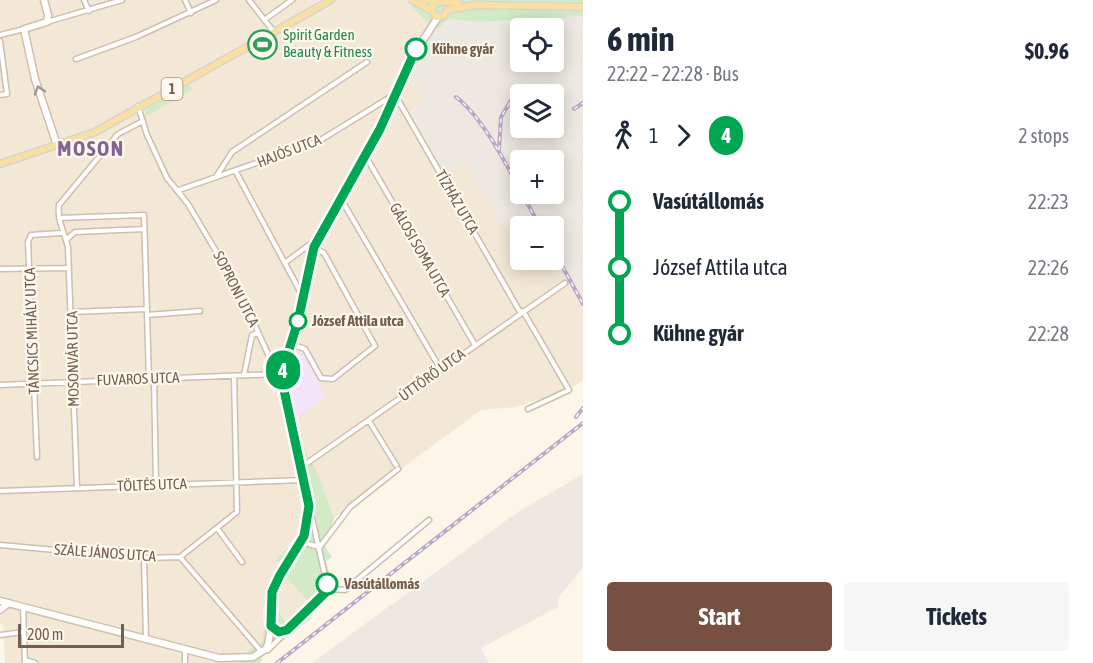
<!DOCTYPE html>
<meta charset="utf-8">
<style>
:root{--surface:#fff;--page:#f6f6f7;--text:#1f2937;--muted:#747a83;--accent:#774f43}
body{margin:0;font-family:"Asap Condensed",sans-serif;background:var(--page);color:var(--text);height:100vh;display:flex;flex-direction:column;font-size:22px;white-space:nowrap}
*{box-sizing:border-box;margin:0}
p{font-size:20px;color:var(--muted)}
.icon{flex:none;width:33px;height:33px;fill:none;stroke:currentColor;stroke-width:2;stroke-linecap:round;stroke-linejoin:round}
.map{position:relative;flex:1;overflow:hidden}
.drawer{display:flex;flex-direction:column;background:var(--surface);width:510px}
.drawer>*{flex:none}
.badge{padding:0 12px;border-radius:20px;font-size:21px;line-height:39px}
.controls{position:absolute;left:510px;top:18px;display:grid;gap:12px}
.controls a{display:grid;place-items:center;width:54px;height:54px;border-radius:6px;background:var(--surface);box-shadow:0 3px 15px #0003;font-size:30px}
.scale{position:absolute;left:18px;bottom:15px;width:106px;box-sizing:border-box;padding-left:6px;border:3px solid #765e4c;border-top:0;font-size:16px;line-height:21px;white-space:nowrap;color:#765e4c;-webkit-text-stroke:4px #fef9ee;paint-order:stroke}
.map>.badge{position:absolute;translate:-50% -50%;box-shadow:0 0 0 3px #fff}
.legs{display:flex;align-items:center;gap:9px;height:66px;padding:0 24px;font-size:20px}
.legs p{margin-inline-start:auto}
.head{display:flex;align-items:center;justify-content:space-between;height:102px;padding:0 24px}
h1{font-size:33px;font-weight:700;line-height:45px}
.primary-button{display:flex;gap:12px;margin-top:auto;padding:12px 24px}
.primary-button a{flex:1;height:69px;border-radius:6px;background:var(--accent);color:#fff;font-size:24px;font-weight:700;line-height:69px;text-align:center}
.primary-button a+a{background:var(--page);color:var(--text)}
ul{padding:0 24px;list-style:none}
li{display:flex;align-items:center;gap:21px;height:66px;font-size:22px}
li i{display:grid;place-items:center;width:9px;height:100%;margin:0 8px;background:currentColor}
li i::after{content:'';width:15px;height:15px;margin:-8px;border:4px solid;border-radius:50%;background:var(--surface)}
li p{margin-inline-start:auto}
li:first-child i{background:linear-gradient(#0000 50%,currentColor 0)}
li:last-child i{background:linear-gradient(currentColor 50%,#0000 0)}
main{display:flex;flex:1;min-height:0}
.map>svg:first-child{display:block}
</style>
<main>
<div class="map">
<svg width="583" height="663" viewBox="0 0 583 663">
<rect width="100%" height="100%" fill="#fcf6e8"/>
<path fill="#f3e8d6" d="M0,0H406L426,22L438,29L404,80L416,86L425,102L410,111L445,173L465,162L503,228L526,215L533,226H520V260H552L583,311V381L560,393L516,407L481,410L334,518L318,474L301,442L288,381L280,376L276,381L295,458L302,518L299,533L276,560L280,563L272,577L263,610V641L241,656L239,663H5L3,624H0Z
M287,578L310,604L286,623L274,603L277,588Z"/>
<path fill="#ede8e1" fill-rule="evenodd" d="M583,16V311L552,260L554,226H533L526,215L503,228L465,162L445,173L410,111L425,102L416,86L404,79L416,56L434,32L448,19L480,22ZM520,28H554V62H520ZM520,94H554V128H520ZM520,160H554V194H520Z
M583,474V567L559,597L558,607L481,648L489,663H312L518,512Z"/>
<path fill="#f3e4f8" d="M302,352L326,396L295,420L286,385Z"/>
<path fill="#d2eac6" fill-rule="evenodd" d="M406,0H583V16L480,22L448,19L438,29L426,22Z
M189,84L193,90L146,116L144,105Z
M281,376L288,381L301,442L318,474L334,518L328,535L322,542L332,557L326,561L333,587L308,613L312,618L262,657L261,663H239L241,656L263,641C263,613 266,588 280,563L276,560C283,551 296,541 300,531C312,500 283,416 276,381ZM287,578L310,604L286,623L274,603L277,588Z"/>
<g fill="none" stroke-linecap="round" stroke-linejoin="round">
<defs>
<path id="street" d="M84,0L89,11
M185,0L191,13
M249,0L274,32
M264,20L292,0
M47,22L122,0
M0,35L24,29
M0,41L7,94L0,95
M76,59L136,37L216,0
M394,93L520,312
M138,106L147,135L167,178L188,204L239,290L277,374L281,376
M365,155L475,345
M236,172L302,295
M216,177L232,152L367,62
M179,190L319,141L392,96
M341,199L441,370
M59,218L144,215L149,379
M67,239L75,232L144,229
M286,262L317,239
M0,269L69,268
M523,311L569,390L528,409
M71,312L147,309
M147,315L200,311
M291,344L305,349L321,378L333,379L375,346L324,253L315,248
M244,375L252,335L258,333
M154,379L156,485
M0,385L277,374
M369,421L396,465
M37,457L28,242L31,235L61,233
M300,468L565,283
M77,488L68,248C65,232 57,222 59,205L118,134L143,121
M0,491L304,480
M310,509L328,589
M217,528L242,562
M301,542L319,547
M0,545L144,558L180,557L237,512L234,376
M319,548L350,507L398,469
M180,557L261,651
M144,558L146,639
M328,589L345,590L429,520
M23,607L25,663
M270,625L276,631H286
M0,635L23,632
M268,650L328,589
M25,660L35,663
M185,663V649"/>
<path id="secondary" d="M44,0L48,15L47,22L24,29L35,79L57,145
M0,601L219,658L253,657L266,649C274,633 267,612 272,594C281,559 306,547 309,506L281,376L298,321L314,247L379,129L406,67L438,17
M0,610L9,603"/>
<path id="primary" d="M412,0L431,10
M424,0L458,3
M435,3L431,10L436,17L444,16L447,10
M447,10L476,5L583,7
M0,164L95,132L331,0"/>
</defs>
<use href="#street" stroke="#cebeae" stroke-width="7"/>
<use href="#secondary" stroke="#d0bfab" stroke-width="9"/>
<use href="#primary" stroke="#dbd5d0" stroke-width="9"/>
<use href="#street" stroke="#fff" stroke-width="4"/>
<use href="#secondary" stroke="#fff" stroke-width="6"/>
<use href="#primary" stroke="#f8dfa3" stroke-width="6"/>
<defs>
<path id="rail" d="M456,97C489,122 518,189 540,226
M574,109L583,103
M499,150L501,117L518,89
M554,251L583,304
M576,417L583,408
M277,663L583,423"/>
</defs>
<use href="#rail" stroke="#baa6c6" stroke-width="4"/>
<use href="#rail" stroke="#fef9ee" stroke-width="1.5" stroke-dasharray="4.5" stroke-linecap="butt"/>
</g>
<defs><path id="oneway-chevron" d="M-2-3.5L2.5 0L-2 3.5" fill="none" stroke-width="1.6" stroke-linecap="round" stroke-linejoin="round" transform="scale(1.5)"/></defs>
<use stroke="#a6968b" href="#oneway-chevron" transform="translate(39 90) rotate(-108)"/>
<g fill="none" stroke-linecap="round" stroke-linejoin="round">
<defs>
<path id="line-1" d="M327,584L328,589L323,595L287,630L279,632L271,626L272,592L280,575L304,536L309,506L281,376L298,321L314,247L380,129L416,49"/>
</defs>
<use href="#line-1" stroke="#fff" stroke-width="14"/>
<use href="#line-1" stroke="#00a651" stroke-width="9"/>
</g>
<defs>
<symbol id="stadium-ring" viewBox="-11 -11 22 22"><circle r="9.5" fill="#fef9ee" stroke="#2e9e5b" stroke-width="1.5"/><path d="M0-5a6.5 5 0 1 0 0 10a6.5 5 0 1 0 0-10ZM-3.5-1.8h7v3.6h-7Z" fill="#2e9e5b"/></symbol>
</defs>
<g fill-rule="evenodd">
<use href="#stadium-ring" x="246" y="28" width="33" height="33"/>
</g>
<g fill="#fff" stroke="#00a651" stroke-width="3">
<circle cx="416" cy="49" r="10"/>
<circle cx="298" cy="321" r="8"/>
<circle cx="327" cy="584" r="10"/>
</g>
<g text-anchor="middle" stroke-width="4.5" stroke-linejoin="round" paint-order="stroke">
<rect fill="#fef9ee" stroke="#9f8c7d" stroke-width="1.5" x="161.5" y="78" width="21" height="22" rx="4.5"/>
<g font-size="14" font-weight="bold" fill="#765e4c">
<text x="172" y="94">1</text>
</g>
<g font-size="15" fill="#27864d" stroke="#fef9ee" text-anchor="start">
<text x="283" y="40">Spirit Garden<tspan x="283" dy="17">Beauty &amp; Fitness</tspan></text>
</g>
<g font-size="15" font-weight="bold" fill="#765e4c" stroke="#fef9ee" text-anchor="start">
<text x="432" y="54">Kühne gyár</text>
<text x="312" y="326">József Attila utca</text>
<text x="344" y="589">Vasútállomás</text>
</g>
<g font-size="15" fill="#765e4c" stroke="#fef9ee">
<text transform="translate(289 151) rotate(-21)" y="5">HAJÓS UTCA</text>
<text transform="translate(457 202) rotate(60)" y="5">TÍZHÁZ UTCA</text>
<text transform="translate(420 250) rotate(60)" y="5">GÁLOSI SOMA UTCA</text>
<text transform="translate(236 289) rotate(63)" y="5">SOPRONI UTCA</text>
<text transform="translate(32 331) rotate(-92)" y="5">TÁNCSICS MIHÁLY UTCA</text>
<text transform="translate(73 359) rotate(-91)" y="5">MOSONVÁR UTCA</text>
<text transform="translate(432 375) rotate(-36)" y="5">ÚTTÖRŐ UTCA</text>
<text transform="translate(138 379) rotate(-2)" y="5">FUVAROS UTCA</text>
<text transform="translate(152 485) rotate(-2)" y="5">TÖLTÉS UTCA</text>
<text transform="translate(105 553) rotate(4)" y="5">SZÁLE JÁNOS UTCA</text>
</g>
<g font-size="21" font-weight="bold" letter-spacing="1.5" fill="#866491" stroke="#fef9ee">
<text x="91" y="156">MOSON</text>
</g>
</g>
</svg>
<div class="controls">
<a><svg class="icon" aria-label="locate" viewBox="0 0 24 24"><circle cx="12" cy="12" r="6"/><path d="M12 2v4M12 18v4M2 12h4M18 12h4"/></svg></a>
<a><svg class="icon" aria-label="layers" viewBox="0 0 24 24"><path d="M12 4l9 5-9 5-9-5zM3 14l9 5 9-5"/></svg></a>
<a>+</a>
<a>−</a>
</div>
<div class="scale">200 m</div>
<b class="badge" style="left:283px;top:370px;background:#00a651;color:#fff">4</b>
</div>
<section class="drawer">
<div class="head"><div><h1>6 min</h1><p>22:22 – 22:28 · Bus</p></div><b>$0.96</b></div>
<div class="legs"><svg class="icon" aria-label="walk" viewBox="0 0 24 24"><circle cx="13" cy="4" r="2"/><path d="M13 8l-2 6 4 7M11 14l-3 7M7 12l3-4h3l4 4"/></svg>1<svg class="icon" aria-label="forward" viewBox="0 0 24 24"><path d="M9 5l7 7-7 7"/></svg><b class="badge" style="background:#00a651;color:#fff">4</b><p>2 stops</p></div>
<ul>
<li><i style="color:#00a651"></i><b>Vasútállomás</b><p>22:23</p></li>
<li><i style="color:#00a651"></i><span>József Attila utca</span><p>22:26</p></li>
<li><i style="color:#00a651"></i><b>Kühne gyár</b><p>22:28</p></li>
</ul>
<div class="primary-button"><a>Start</a><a>Tickets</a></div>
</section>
</main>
